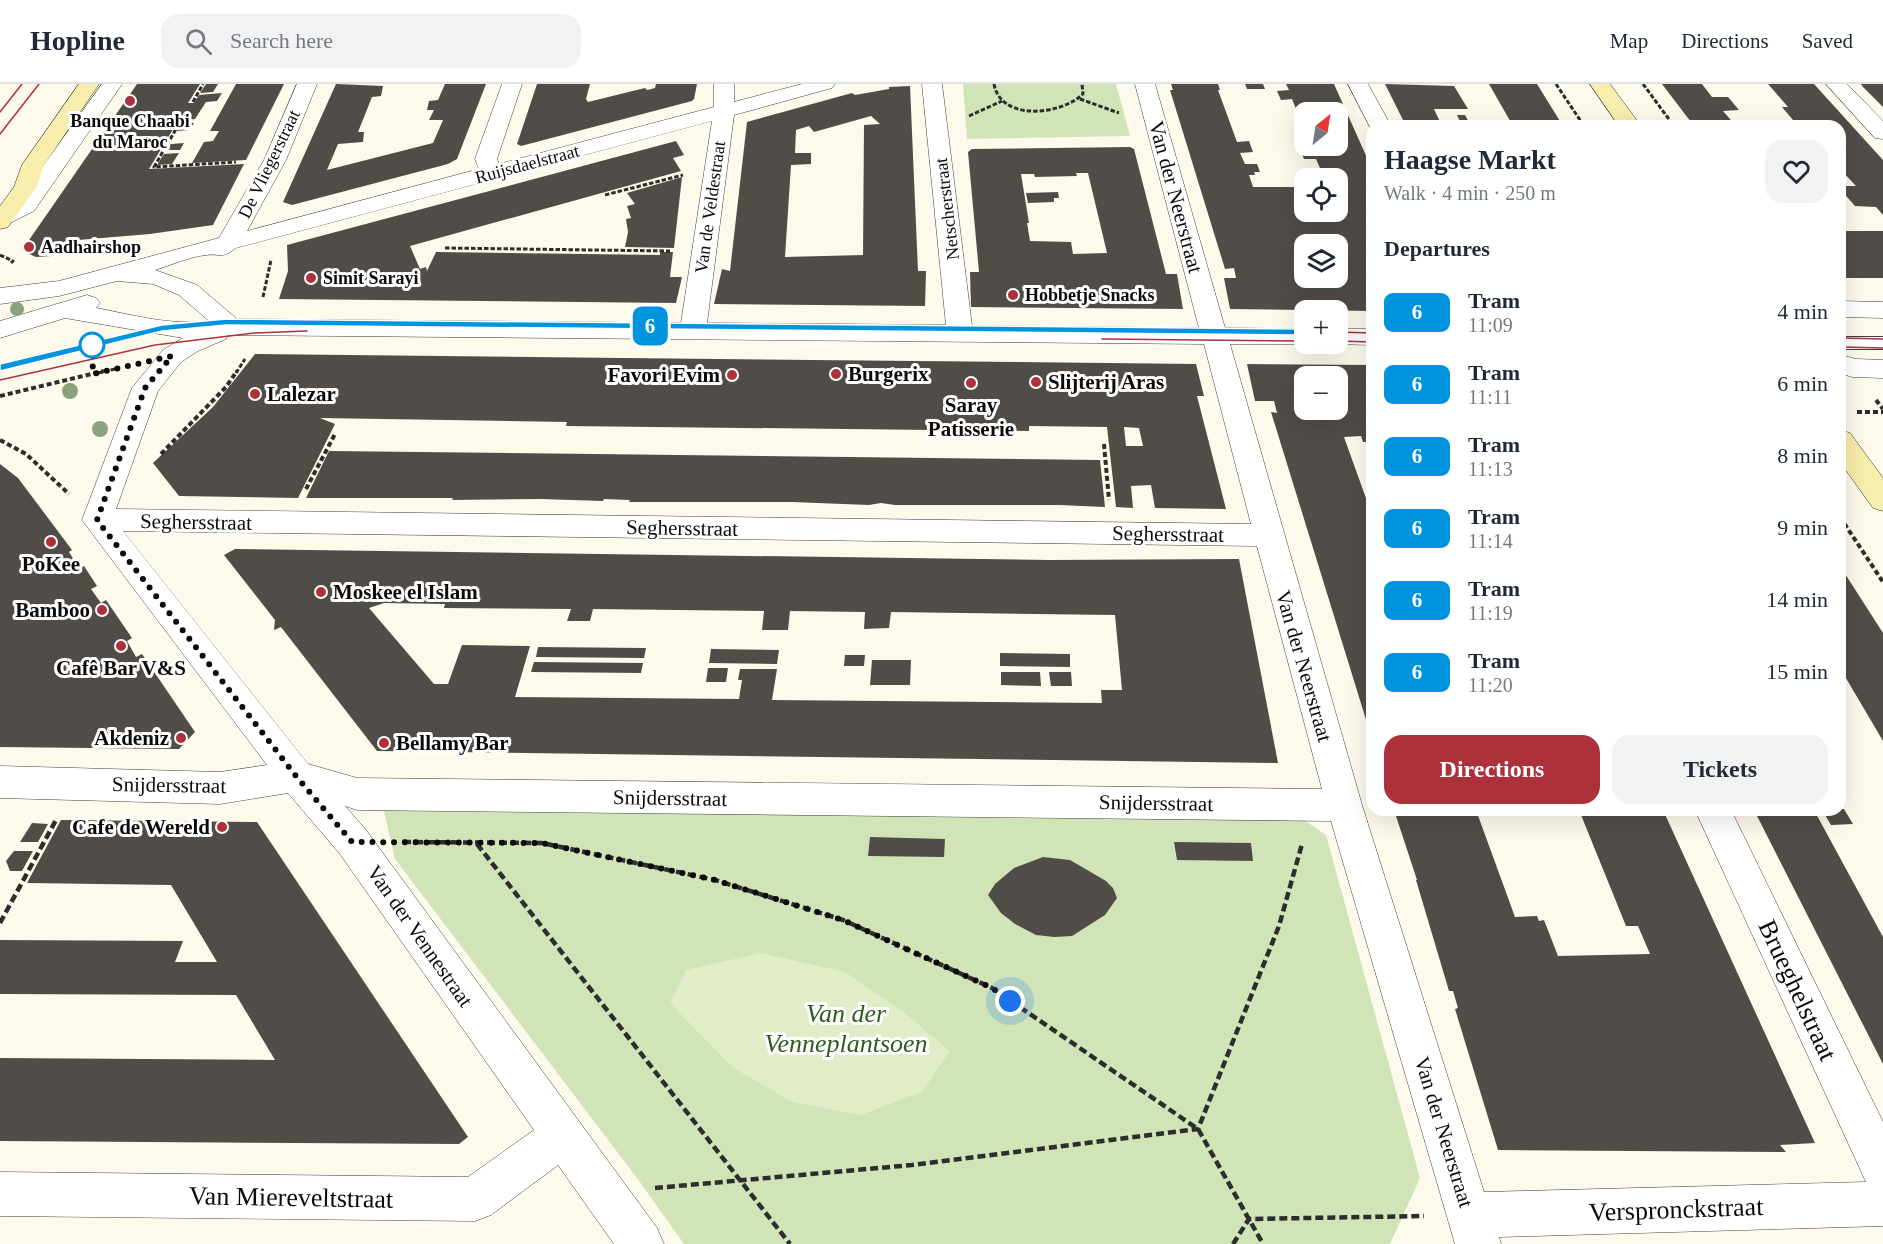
<!DOCTYPE html>
<meta charset="utf-8">
<style>
:root{--surface:#fff;--page:#f2f2f3;--text:#1f2937;--muted:#747a83;--line:#e0e1e3;--accent:#ad313a}
body{margin:0;font-family:"Times New Roman",serif;background:var(--page);color:var(--text);height:100vh;display:flex;flex-direction:column;font-size:22px;white-space:nowrap}
*{box-sizing:border-box;margin:0}
p{font-size:20px;color:var(--muted)}
.icon{flex:none;width:33px;height:33px;fill:none;stroke:currentColor;stroke-width:2;stroke-linecap:round;stroke-linejoin:round}
.map{position:relative;flex:1;overflow:hidden}
.side{position:absolute;left:1366px;top:36px;width:480px;height:696px;display:flex;flex-direction:column;background:var(--surface);border-radius:18px;box-shadow:0 6px 24px #0002}
.side>*{flex:none}
.badge{padding:0 12px;border-radius:9px;font-size:21px;line-height:39px}
.needle{width:39px;rotate:30deg}
.controls{position:absolute;left:1294px;top:18px;display:grid;gap:12px}
.controls a{display:grid;place-items:center;width:54px;height:54px;border-radius:12px;background:var(--surface);box-shadow:0 6px 24px #0002;font-size:30px}
.you{position:absolute;width:30px;height:30px;margin:-15px;border:4px solid #fff;border-radius:50%;background:#1a73e8;box-shadow:0 0 0 9px #1a73e833}
.map>.badge{position:absolute;translate:-50% -50%;box-shadow:0 0 0 3px #fff}
h2{padding:0 18px;font-size:22px;line-height:54px}
.round{display:grid;place-items:center;flex:none;width:63px;height:63px;border-radius:18px;background:var(--page)}
.headline{display:flex;align-items:center;justify-content:space-between;height:102px;padding:0 18px}
h1{font-size:28px;font-weight:600;line-height:45px}
.button{display:flex;gap:12px;margin-top:auto;padding:12px 18px}
.button a{flex:1;height:69px;border-radius:18px;background:var(--accent);color:#fff;font-size:24px;font-weight:600;line-height:69px;text-align:center}
.button a+a{background:var(--page);color:var(--text)}
ul{padding:0;list-style:none}
li{display:flex;align-items:center;gap:18px;height:72px;padding:0 18px}
li div{flex:1}
li b{display:block;font-size:22px}
li em{font-style:normal}
li .badge{min-width:66px;font-weight:700;text-align:center}
header{display:flex;align-items:center;gap:36px;box-sizing:border-box;height:84px;padding:0 30px;background:var(--surface);border-bottom:2px solid var(--line)}
header strong{font-size:28px}
nav{display:flex;gap:33px;margin-inline-start:auto;font-size:21px}
.search{width:420px;height:54px;background:var(--page);display:flex;align-items:center;gap:15px;box-sizing:border-box;padding:0 21px;border-radius:18px;color:var(--muted);font-size:22px}
.map>svg:first-child{display:block}
</style>
<header>
<strong>Hopline</strong>
<div class="search"><svg class="icon" aria-label="search" viewBox="0 0 24 24"><circle cx="10" cy="10" r="6"/><path d="M15 15l6 6"/></svg>Search here</div>
<nav><a>Map</a><a>Directions</a><a>Saved</a></nav>
</header>
<div class="map">
<svg width="1883" height="1160" viewBox="0 0 1883 1160">
<rect width="100%" height="100%" fill="#fdf9eb"/>
<path fill="#d0e4b8" d="M963,0H1116L1130,52L967,55Z
M383,723L1301,734L1326,751L1420,1094L1390,1160H684L637,1094L395,775Z"/>
<path fill="#e1ecc9" d="M761,869L845,888L902,927L950,967L922,1008L861,1031L792,1018L732,983L670,919L686,886Z"/>
<path fill="#524c48" fill-rule="evenodd" d="M137,0H200L188,19H194L199,11L222,9L217,17L206,18L195,35L178,37L149,85L244,80L213,141L150,150L78,156L71,163L51,172L36,173L27,169L25,163L27,159Z
M206,0H218L213,8L200,9Z
M236,0H284L246,76L192,79L204,58L213,57L219,47H210Z
M336,0L383,2L381,12L372,13L358,48H364L363,58L338,60L327,86L433,59L443,36H429L434,26H427L429,17L438,16L445,0H486L457,75L448,80L292,121L283,118Z
M537,0H590L586,15L588,18L645,4L647,6L655,4L656,0H697L694,15L692,17L521,62L517,60Z
M1171,0H1218L1220,6H1218L1237,58L1249,57L1253,68L1240,69L1245,80H1257L1260,88H1254L1255,91H1249L1253,103H1305V128H1338V94H1310L1308,91H1323L1316,75H1304L1301,68H1314L1311,62H1338V28H1305V47L1292,15L1281,16L1277,7L1289,6L1286,0H1334L1372,85V227L1230,225L1224,194H1236L1234,184L1225,185L1170,6H1173ZM1305,160H1338V194H1305Z
M1245,0H1263L1265,5H1247Z
M1385,0L1454,2L1468,25H1434L1442,42H1406Z
M1489,0H1537L1563,42H1513Z
M1662,0H1702L1712,13H1728L1739,26L1723,27L1736,42H1694Z
M1768,0H1814L1883,76V131L1876,123L1855,122L1840,105V102H1856L1840,85V42H1804L1799,36H1793L1782,23H1788Z
M1861,0H1883V23L1863,3Z
M910,2L918,187H926L925,222L714,220L722,185L730,187L747,38L852,9L855,11L889,5V3ZM871,32L880,40L864,41L863,171L785,173L791,81L811,80V69H795L796,46L809,42L814,48Z
M1457,31H1465L1471,42H1462Z
M182,39H194L189,46L177,47Z
M676,57L684,71L673,74L681,87L410,162L420,185L426,183L427,187L436,168L660,171V168H673L670,193H682L676,219L279,215L288,187L287,161Z
M184,59L180,66H166L171,60Z
M1130,63L1134,65L1166,190H1177L1183,225L971,223L970,188H979L968,68L972,65ZM1076,89H1088L1107,169L1073,170L1071,158L1030,157L1027,139H1029L1021,90H1034L1035,93L1077,92Z
M179,69L172,80L157,81L164,70Z
M682,93L674,164L625,163L628,148L626,135L631,134L627,122L635,120L627,109Z
M1058,108L1059,114H1054V118L1028,119L1026,109Z
M1840,147H1883V194H1840Z
M255,270L1196,280L1204,312H1197L1226,425L1155,424L1151,401L1131,402L1133,424L1116,423L1107,343L1029,342V347L566,342L567,338L320,334L335,340L298,414L179,412L153,379L213,323ZM1124,343L1139,344L1143,362H1126Z
M1247,280L1372,281V358H1363L1361,352L1344,353L1372,431V655L1271,328L1277,329L1274,317H1255ZM1305,292H1338V326H1305Z
M329,367L1100,376L1105,423L1059,421H895L881,419L869,421L792,418H629L630,416L604,415L603,417L541,415L452,416L453,414H306Z
M0,380L18,394L72,466L69,468L79,484L84,482L97,502L91,505L101,519L106,516L132,554L127,557L136,573L142,570L195,648L179,665L0,663Z
M235,465L1050,476L1239,475L1278,679L377,667L281,543L274,546L275,536L224,471ZM384,519L445,520L444,524L571,525L567,537H590L593,525L764,527L762,546H788L790,527L865,528L864,545L889,544L891,528L1115,531L1122,606H1101L1102,619L772,616L777,585H740L738,596H742L739,615L515,613L530,562L462,561L448,600H434L369,524Z
M1840,482L1883,549V657L1840,584Z
M538,563L646,564L644,574L536,573Z
M711,565L779,566L777,580L709,579Z
M1000,569L1070,570V583L1000,582Z
M845,571H865L864,582H844Z
M872,576H911L910,601H870Z
M534,578L643,579L641,589L531,588Z
M708,584H728L726,598H706Z
M1001,588H1040L1041,602L1001,601Z
M1049,588H1071L1072,602H1051Z
M1840,725H1844L1853,740L1831,741L1822,726Z
M1394,726H1476L1515,833L1537,832L1539,837L1544,836L1558,872L1650,870L1638,842H1626L1579,726H1663L1815,1059L1780,1061L1786,1068L1498,1066L1455,925L1458,924L1453,907H1449L1416,796H1417Z
M1754,726H1814L1883,853V980Z
M61,736L257,738L468,1053L459,1060L0,1057V974L275,976L236,911L0,910V856L183,857L175,878H217L171,801L27,799Z
M32,739L48,740L38,758H20Z
M870,753L945,755L944,773L868,772Z
M1174,758L1251,759L1253,777L1177,776Z
M14,767H33L22,787H10L6,777Z
M1043,773L1070,776L1106,797L1113,804L1117,814L1105,831L1072,852L1054,853L1036,851L1015,840L1001,829L988,811L995,800L1014,784Z"/>
<g fill="none" stroke-linecap="round" stroke-linejoin="round">
<defs>
<path id="lane" d="M1840,253H1883V265H1840Z"/>
<path id="street" d="M102,0H122L34,127L12,138L0,139V126L18,117Z
M297,0H317L286,76L247,147L479,85L475,75L502,0H522L497,75L499,80L714,23V0H734V18L802,0H835L832,4L734,31L707,239L946,241L922,0H942L972,242L1199,244L1135,0H1155L1225,244L1305,245V260H1311H1230L1362,721L1484,1108L1866,1098L1695,726H1731L1883,1038V1142L1499,1153L1501,1160H1455L1331,737L357,726L345,722L366,746L657,1144L664,1160H614L558,1081L491,1131L475,1137L0,1132V1088L468,1093L534,1046L340,770L288,709L220,720L0,714V682L220,688L267,681L82,436L132,304L163,266L183,254L65,234L0,254V237L87,211L96,214L100,219L96,224C133,231 172,242 209,237L179,211L153,200L117,197L59,212L0,220V204L59,197L219,154L264,76ZM712,37L681,239L237,235L197,201L155,186C171,181 189,173 206,171C222,169 220,176 236,164ZM228,251L1204,260L1251,440L116,425L158,307L181,278L198,267L226,255ZM123,447L1257,462L1322,705L357,694L308,680Z
M1348,0H1368L1391,42H1372V47Z
M1826,0H1847L1883,37V55L1875,54Z
M1840,217L1883,218V234L1840,233Z
M1338,245H1372V261L1332,260H1338Z
M1840,271L1856,275L1883,276V294L1852,293L1840,289Z"/>
<path id="secondary" d="M79,0H99L44,81L36,104L8,143L0,145V122L14,103L22,81Z
M1590,0H1610L1641,42H1619Z
M1840,346L1850,349L1883,394V427L1873,424L1840,378Z"/>
</defs>
<use href="#lane" stroke="#3e3e3e" stroke-width="2"/>
<use href="#street" stroke="#3e3e3e" stroke-width="1"/>
<use href="#secondary" stroke="#2d2d2d" stroke-width="1"/>
<path stroke="#2d2d2d" stroke-width="3" stroke-dasharray="4.5 2" stroke-linecap="butt" d="M994,0C1001,38 1061,31 1083,10L1082,0
M1556,0L1584,42
M1643,0L1674,42
M1080,15L1119,29
M193,18L203,0
M969,32L1002,17
M179,40L154,83L236,78
M605,111L683,91
M445,164L670,167
M0,171L13,177L11,179
M263,213L271,176
M98,289L119,284
M236,289L245,275"/>
<path stroke="#2d2d2d" stroke-width="4" stroke-dasharray="5 3" stroke-linecap="butt" d="M0,312L104,287
M1876,316L1883,325
M1857,328H1883
M0,356L26,370L69,410
M1104,360L1109,416
M161,370L226,303L237,287
M306,405L335,350
M1840,433L1883,498"/>
<path stroke="#2d2d2d" stroke-width="4.5" stroke-dasharray="8 4" stroke-linecap="butt" d="M403,758L542,759L715,796L843,836L992,904L1198,1045L1263,1160
M477,760L790,1160
M0,839L56,736
M655,1104L912,1081L1198,1045L1279,842L1302,760
M1233,1160L1249,1135L1424,1132"/>
<use href="#lane" fill="#fff" fill-rule="evenodd"/>
<use href="#street" fill="#fff" fill-rule="evenodd"/>
<use href="#secondary" fill="#f7edac" fill-rule="evenodd"/>
<path stroke="#ad313a" stroke-width="1.5" d="M0,28L22,0
M0,50L39,0
M1338,248L1372,249
M1840,254L1883,255
M1102,255L1305,257
M1338,257L1372,258
M1840,263L1883,264
M0,284L162,244L226,238L1305,248
M0,296L155,261L254,249L307,247"/>
</g>
<g fill="#8ca27c">
<circle cx="17" cy="225" r="7"/>
<circle cx="70" cy="307" r="8"/>
<circle cx="100" cy="345" r="8"/>
</g>
<path fill="#0093de" stroke="#fff" stroke-width="1.5" d="M226,235L1305,245L1310,248L1305,251L226,241L162,247L0,287V280L162,241Z"/>
<g fill="none" stroke-linecap="round" stroke-linejoin="round">
<path stroke="#0b0b0b" stroke-width="6" stroke-dasharray="0 10.8" d="M92,261L93,290L172,272L145,304L97,436L296,692L352,758L542,759L715,796L843,836L992,904L1010,917"/>
</g>
<g fill="#ad313a" stroke="#fff" stroke-width="2">
<circle cx="130" cy="17" r="6"/>
<circle cx="29" cy="163" r="6"/>
<circle cx="311" cy="194" r="6"/>
<circle cx="1013" cy="211" r="6"/>
<circle cx="836" cy="290" r="6"/>
<circle cx="732" cy="291" r="6"/>
<circle cx="1036" cy="298" r="6"/>
<circle cx="971" cy="299" r="6"/>
<circle cx="255" cy="310" r="6"/>
<circle cx="51" cy="458" r="6"/>
<circle cx="321" cy="508" r="6"/>
<circle cx="102" cy="526" r="6"/>
<circle cx="121" cy="562" r="6"/>
<circle cx="181" cy="654" r="6"/>
<circle cx="384" cy="659" r="6"/>
<circle cx="222" cy="743" r="6"/>
</g>
<circle fill="#fff" stroke="#0093de" stroke-width="3" cx="92" cy="261" r="12"/>
<g text-anchor="middle" stroke-width="6" stroke-linejoin="round" paint-order="stroke">
<g font-size="18" font-weight="bold" fill="#0b0b0b" stroke="#fff" text-anchor="start">
<text x="130" y="43" text-anchor="middle">Banque Chaabi<tspan x="130" dy="21">du Maroc</tspan></text>
<text x="41" y="169">Aadhairshop</text>
<text x="323" y="200">Simit Sarayi</text>
<text x="1025" y="217">Hobbetje Snacks</text>
</g>
<g font-size="18" fill="#0b0b0b" stroke="#fff">
<text transform="translate(269 80) rotate(-64)" y="6">De Vliegerstraat</text>
<text transform="translate(527 80) rotate(-15)" y="6">Ruijsdaelstraat</text>
<text transform="translate(710 123) rotate(-82)" y="6">Van de Veldestraat</text>
<text transform="translate(947 125) rotate(-97)" y="6">Netscherstraat</text>
</g>
<g font-size="21" fill="#0b0b0b" stroke="#fff">
<text transform="translate(1176 113) rotate(75)" y="7">Van der Neerstraat</text>
<text transform="translate(196 438) rotate(1)" y="7">Seghersstraat</text>
<text transform="translate(682 444) rotate(1)" y="7">Seghersstraat</text>
<text transform="translate(1168 450) rotate(1)" y="7">Seghersstraat</text>
<text transform="translate(1304 582) rotate(74)" y="7">Van der Neerstraat</text>
<text transform="translate(169 701) rotate(1)" y="7">Snijdersstraat</text>
<text transform="translate(670 714) rotate(1)" y="7">Snijdersstraat</text>
<text transform="translate(1156 719) rotate(1)" y="7">Snijdersstraat</text>
<text transform="translate(420 852) rotate(55)" y="7">Van der Vennestraat</text>
<text transform="translate(1444 1048) rotate(73)" y="7">Van der Neerstraat</text>
</g>
<g font-size="21" font-weight="bold" fill="#0b0b0b" stroke="#fff" text-anchor="start">
<text x="848" y="297">Burgerix</text>
<text x="720" y="298" text-anchor="end">Favori Evim</text>
<text x="1048" y="305">Slijterij Aras</text>
<text x="267" y="317">Lalezar</text>
<text x="971" y="328" text-anchor="middle">Saray<tspan x="971" dy="24">Patisserie</tspan></text>
<text x="51" y="487" text-anchor="middle">PoKee</text>
<text x="333" y="515">Moskee el Islam</text>
<text x="90" y="533" text-anchor="end">Bamboo</text>
<text x="121" y="591" text-anchor="middle">Cafê Bar V&amp;S</text>
<text x="169" y="661" text-anchor="end">Akdeniz</text>
<text x="396" y="666">Bellamy Bar</text>
<text x="210" y="750" text-anchor="end">Cafe de Wereld</text>
</g>
<g font-size="26" fill="#0b0b0b" stroke="#fff">
<text transform="translate(1798 906) rotate(65)" y="9">Brueghelstraat</text>
<text transform="translate(291 1113) rotate(1)" y="9">Van Miereveltstraat</text>
<text transform="translate(1676 1125) rotate(-2)" y="9">Verspronckstraat</text>
</g>
<g font-size="26" font-style="italic" fill="#2f5b22" stroke="#fff">
<text x="846" y="938">Van der<tspan x="846" dy="30">Venneplantsoen</tspan></text>
</g>
</g>
</svg>
<div class="controls">
<a><svg class="needle" viewBox="-14 -14 28 28"><path d="M0-13l5 13h-10z" fill="#e53935"/><path d="M0 13l5-13h-10z" fill="#747a83"/></svg></a>
<a><svg class="icon" aria-label="locate" viewBox="0 0 24 24"><circle cx="12" cy="12" r="6"/><path d="M12 2v4M12 18v4M2 12h4M18 12h4"/></svg></a>
<a><svg class="icon" aria-label="layers" viewBox="0 0 24 24"><path d="M12 4l9 5-9 5-9-5zM3 14l9 5 9-5"/></svg></a>
<a>+</a>
<a>−</a>
</div>
<div class="you" style="left:1010px;top:917px"></div>
<b class="badge" style="left:650px;top:242px;background:#0093de;color:#fff">6</b>
<section class="side">
<div class="headline"><div><h1>Haagse Markt</h1><p>Walk · 4 min · 250 m</p></div><a class="round"><svg class="icon" aria-label="heart" viewBox="0 0 24 24"><path d="M12 20l-8-8c-3-5 5-10 8-4 3-6 11-1 8 4z"/></svg></a></div>
<h2>Departures</h2>
<ul>
<li><span class="badge" style="background:#0093de;color:#fff">6</span><div><b>Tram</b><p>11:09</p></div><em>4 min</em></li>
<li><span class="badge" style="background:#0093de;color:#fff">6</span><div><b>Tram</b><p>11:11</p></div><em>6 min</em></li>
<li><span class="badge" style="background:#0093de;color:#fff">6</span><div><b>Tram</b><p>11:13</p></div><em>8 min</em></li>
<li><span class="badge" style="background:#0093de;color:#fff">6</span><div><b>Tram</b><p>11:14</p></div><em>9 min</em></li>
<li><span class="badge" style="background:#0093de;color:#fff">6</span><div><b>Tram</b><p>11:19</p></div><em>14 min</em></li>
<li><span class="badge" style="background:#0093de;color:#fff">6</span><div><b>Tram</b><p>11:20</p></div><em>15 min</em></li>
</ul>
<div class="button"><a>Directions</a><a>Tickets</a></div>
</section>
</div>
